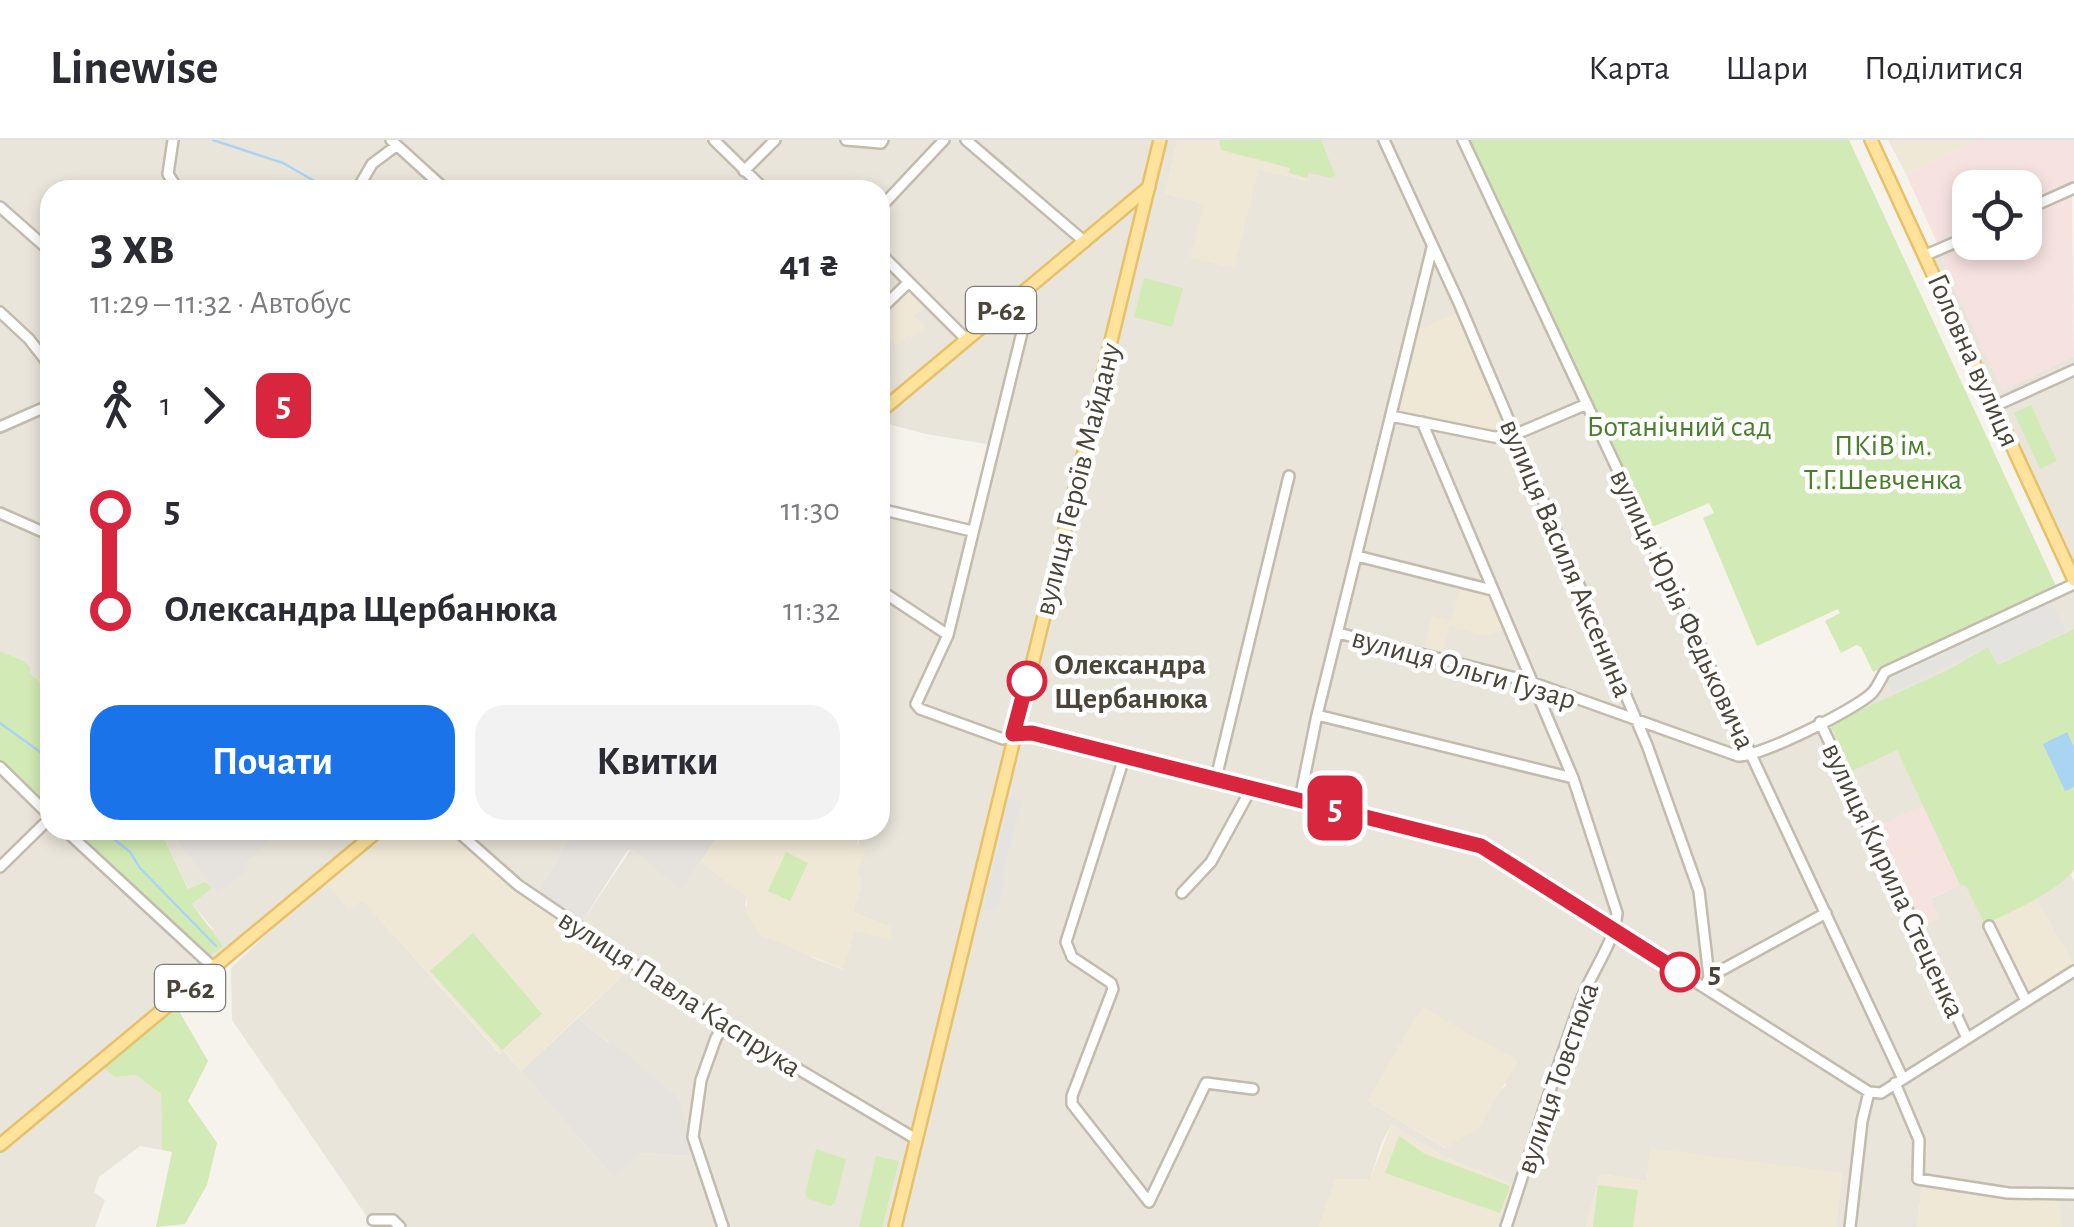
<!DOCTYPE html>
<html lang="uk">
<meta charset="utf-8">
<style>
:root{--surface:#fff;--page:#f2f2f3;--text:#2b2b33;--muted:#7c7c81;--line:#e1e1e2;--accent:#1a73e8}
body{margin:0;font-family:"Alegreya Sans",sans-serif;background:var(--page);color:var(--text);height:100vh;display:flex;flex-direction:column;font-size:38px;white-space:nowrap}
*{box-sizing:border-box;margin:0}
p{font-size:32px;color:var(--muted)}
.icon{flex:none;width:55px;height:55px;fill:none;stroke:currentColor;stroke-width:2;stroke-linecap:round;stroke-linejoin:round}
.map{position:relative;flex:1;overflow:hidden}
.drawer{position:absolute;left:40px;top:40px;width:850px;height:660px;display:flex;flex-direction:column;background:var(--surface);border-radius:30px;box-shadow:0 5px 15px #0003}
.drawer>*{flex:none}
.badge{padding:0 20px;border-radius:15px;font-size:35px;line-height:65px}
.fabs{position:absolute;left:1952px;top:30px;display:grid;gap:20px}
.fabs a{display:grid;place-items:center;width:90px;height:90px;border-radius:20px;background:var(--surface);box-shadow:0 5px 15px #0003;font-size:50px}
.map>.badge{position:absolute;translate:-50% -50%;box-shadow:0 0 0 5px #fff}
.legs{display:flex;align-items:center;gap:15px;height:110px;padding:0 50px;font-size:32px}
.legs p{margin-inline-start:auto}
.headline{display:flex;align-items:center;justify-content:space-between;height:170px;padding:0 50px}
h1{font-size:55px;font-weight:600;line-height:75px}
.cta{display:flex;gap:20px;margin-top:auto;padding:20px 50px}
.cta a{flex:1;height:115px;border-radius:30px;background:var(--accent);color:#fff;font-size:40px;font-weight:600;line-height:115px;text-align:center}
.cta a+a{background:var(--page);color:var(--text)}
ul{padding:0 50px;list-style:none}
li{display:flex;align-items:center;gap:35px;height:100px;font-size:38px}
li i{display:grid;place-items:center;width:15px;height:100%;margin:0 12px;background:currentColor}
li i::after{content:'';width:25px;height:25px;margin:-12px;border:8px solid;border-radius:50%;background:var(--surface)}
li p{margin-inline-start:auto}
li:first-child i{background:linear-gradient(#0000 50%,currentColor 0)}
li:last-child i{background:linear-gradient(currentColor 50%,#0000 0)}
header{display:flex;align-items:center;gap:60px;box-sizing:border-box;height:140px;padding:0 50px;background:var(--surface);border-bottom:2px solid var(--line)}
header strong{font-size:48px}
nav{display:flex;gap:55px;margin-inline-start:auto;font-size:35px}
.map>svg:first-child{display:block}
</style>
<header>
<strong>Linewise</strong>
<nav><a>Карта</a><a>Шари</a><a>Поділитися</a></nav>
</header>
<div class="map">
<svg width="2074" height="1087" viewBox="0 0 2074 1087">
<rect width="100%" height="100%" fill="#f6f3ec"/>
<path fill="#eae5da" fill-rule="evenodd" d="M0,0H1178L1165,53L1204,64L1234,127L1258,29L1305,40L1321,0H1463L1752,617L1872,553L1885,533L2074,445V729L2071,735L2074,741V1087H2062L2059,1061L2003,1059L1922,1048L1917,1087H1836L1842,1034L1650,1009L1647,1041L1600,1034L1586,1087H1497L1511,1044L1445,1017L1391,985L1382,1002L1370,1039L1335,1040L1319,1087H896L916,999L904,995L909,1008L890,1087H374L232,880L231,828L324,740L171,856L115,937L136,935L161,954L162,1010L140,1006L99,1037L94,1052L105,1060L95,1087H0V621L50,669V690H70L215,791L192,764L211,747L189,750L160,690H169L218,752L248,728L244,723L282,690H380L348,768L363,760L500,914L504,911L612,1036L641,1013L689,1016L678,957L578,878L631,827L580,785L631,709L682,749L701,722L747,757L745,766L813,818L842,829L855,790L889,797L890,787L853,772L862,741L857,734L859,697L843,690H880V369L971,390L992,305L926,294L880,282V188L896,205L913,176L909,151L880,177V50H50V550L29,533L24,521L0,511ZM1922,665L1960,745L1930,759ZM2035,758L2073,823L2025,849L1993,780ZM1414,881L1506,945L1445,1008L1368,961Z
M1970,96V102L1975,103L1971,104L2002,250L2074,216V439L1927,115Z
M459,690H575L535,756Z"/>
<path fill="#e6e2dd" d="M169,690H282L245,723L249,729L218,753Z
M575,690H722L682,750L631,709L627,711L580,785L535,756Z
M578,878L609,903L611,901L678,957L691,998L690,1016L641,1013L613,1037L521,931Z"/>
<path fill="#efe8d6" d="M1178,0H1321L1306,40L1258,29L1234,128L1190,118L1204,64L1165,53Z
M1888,0H1978L1906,34Z
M909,151L924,166L914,176L925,187L912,198L908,195L896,205L880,188V177Z
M1461,171L1514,295L1494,297L1391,275L1411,193Z
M1460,448L1488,455L1503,490L1484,496L1450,486L1443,514L1424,509L1432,476L1451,481Z
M380,690H459L518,745L634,824L521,931L505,911L501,914L363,760L348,769L324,740Z
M722,690H843L859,697L857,704L866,708L857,734L862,741L853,772L890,787L892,801L856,790L843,829L760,795L747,774V757L701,722Z
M2035,758L2073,823L2029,851L1993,781Z
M1422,867L1518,921L1479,987L1446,1008L1368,961Z
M1391,985L1445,1017L1512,1044L1497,1087H1319L1335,1039H1370Z
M1650,1008L1842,1033L1836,1087H1586L1600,1034L1647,1041Z
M1922,1047L2003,1059L2060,1061L2062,1087H1917Z"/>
<path fill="#f6e3e0" d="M1978,0H2074V42L2025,65V48H1970V90L1938,105L1906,34Z
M2072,55L2074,216L2002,250L1941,120L1971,103L2025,102V79Z
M1923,665L1960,745L1931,758L1939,778L1922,787L1875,687Z"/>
<path fill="#d2eab5" d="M1219,0H1321L1335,35L1331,38L1309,33L1307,38L1289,33L1290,28L1221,10Z
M1469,0H1849L2056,446L1873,532L1861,507L1856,505L1841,513L1825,481L1840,473L1838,469L1757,506L1703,378L1714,373L1709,363L1650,388L1532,135L1533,131L1526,123Z
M1144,138L1183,148L1172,187L1134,177Z
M2031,265L2057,321L2040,329L2014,273Z
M2074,489V729C2059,752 2010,771 1985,785L1966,746L1960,745L1897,610L1852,631L1830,584L1948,530L1988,507L1998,525Z
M0,511L24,521L31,528L29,533L50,550V669L0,621Z
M70,690H160L188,749L205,742L212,748L192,764L223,806L209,817Z
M786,712L808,723L790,761L768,751Z
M473,793L542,874L502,910L430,831Z
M175,864L208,921L188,961L217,1003L207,1045L185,1084L156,1087L172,1012L162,1010L161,954L136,935L115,937L101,926Z
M1399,996L1425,1014L1510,1046L1500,1073L1385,1033Z
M816,1009L846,1019L835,1063L830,1066L808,1059L805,1054Z
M876,1016L899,1021L882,1087H859Z
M1598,1045L1638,1050L1633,1087H1593Z"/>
<path fill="#e5e3e0" d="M2052,462L2066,491L1997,524L1988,506L1893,553L1887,541Z
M1009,657L1022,660L1002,738L1005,739L998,768L990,770L984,768Z"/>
<path fill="#a9d4f2" d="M2067,592L2074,607V647L2065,651L2043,604Z"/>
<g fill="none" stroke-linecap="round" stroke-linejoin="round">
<path stroke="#a9d4f2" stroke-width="2.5" d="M213,0L283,23L330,50
M0,583L50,619
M103,690L130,712L140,728L216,806"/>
<defs>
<path id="minor" d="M173,0L168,34L178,50
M391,0L446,50
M714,0L765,50
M846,0L881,3L883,0
M966,0L1085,102
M1384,0L1459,163L1647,605L1699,751L1709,837L1705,847
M1463,0L1903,939
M744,31L775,0
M357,50L372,24L396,6
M0,67L50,111
M880,68L944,0
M2025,70L2074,48
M880,113L966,199
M1926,115L1970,96
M1029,148L1026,176L948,495L916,564L920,569L1003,599L1013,594L1032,593L1481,706L1869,952L1881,953L2074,831
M880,170L909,142
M0,172L29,199L50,226
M1995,266L2074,230
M1391,276L1494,297L1514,295L1587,264
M1422,282L1573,638L1617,773C1614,804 1593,829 1582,858C1554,934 1531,1011 1506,1087
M0,287L50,265
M880,369L972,391
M0,373L50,395
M1357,416L1492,450
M880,450L948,495
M1338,493L1531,542L1738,616C1760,617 1856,569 1872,553C1877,548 1881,538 1885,532L2074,444
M1317,575L1573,638
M1820,582L1967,898
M1124,618L1066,802L1072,817L1111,843L1113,849L1072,956V964L1149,1062L1206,943L1253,949
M0,627L50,676
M1216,638L1289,336
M1300,659L1317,575L1432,108
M65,690L214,828
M456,690L518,745L724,885L916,999
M0,727L50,678
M1182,753L1211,722L1252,647
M1989,786L2026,861
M1709,837L1826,773
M1895,943L1919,1000L1918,1039L2008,1053L2074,1054
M373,1080H393L400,1087
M723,1087L693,997L701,940L716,898L724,885
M1850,1087L1862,981L1869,952"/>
<path id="major" d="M1871,0L2074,440
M880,272L1149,47
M0,1005L379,690
M895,1087L1160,0"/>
</defs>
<use href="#minor" stroke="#c2bbae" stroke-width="14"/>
<use href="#major" stroke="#e6c16a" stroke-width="16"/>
<use href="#minor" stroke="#fff" stroke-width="9"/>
<use href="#major" stroke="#ffe39c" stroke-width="11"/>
</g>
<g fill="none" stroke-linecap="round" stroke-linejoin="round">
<defs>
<path id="line-1" d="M1027,541L1013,594L1032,593L1481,706L1680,832"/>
</defs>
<use href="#line-1" stroke="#fff" stroke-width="22"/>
<use href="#line-1" stroke="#d7263d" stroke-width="15"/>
</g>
<g fill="#fff" stroke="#d7263d" stroke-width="5">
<circle cx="1027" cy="541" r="18"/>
<circle cx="1680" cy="832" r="18"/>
</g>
<g text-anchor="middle" stroke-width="9" stroke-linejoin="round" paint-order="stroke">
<g fill="#fff" stroke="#817c74" stroke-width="2.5">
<rect x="966" y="147" width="70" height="46" rx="8"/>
<rect x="155" y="825" width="70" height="46" rx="8"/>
</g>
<g font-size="28" font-weight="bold" fill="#4b4439">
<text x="1001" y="180">Р-62</text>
<text x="190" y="858">Р-62</text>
</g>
<g font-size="30" fill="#4b4439" stroke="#fff">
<text transform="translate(1974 220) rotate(66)" y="10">Головна вулиця</text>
<text transform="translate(1077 339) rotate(-76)" y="10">вулиця Героїв Майдану</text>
<text transform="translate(1567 418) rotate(67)" y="10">вулиця Василя Аксенина</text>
<text transform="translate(1683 469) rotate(65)" y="10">вулиця Юрія Федьковича</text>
<text transform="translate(1464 528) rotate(16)" y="10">вулиця Ольги Гузар</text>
<text transform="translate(1894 740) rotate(65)" y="10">вулиця Кирила Стеценка</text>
<text transform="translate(680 853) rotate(33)" y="10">вулиця Павла Каспрука</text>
<text transform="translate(1557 938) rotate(-71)" y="10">вулиця Товстюка</text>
</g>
<g font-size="30" fill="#4a7f2a" stroke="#fff">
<text x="1679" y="296">Ботанічний сад</text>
<text x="1883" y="315">ПКіВ ім.<tspan x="1883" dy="34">Т.Г.Шевченка</tspan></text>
</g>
<g font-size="30" font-weight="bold" fill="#4b4439" stroke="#fff" text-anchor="start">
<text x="1054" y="534">Олександра<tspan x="1054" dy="34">Щербанюка</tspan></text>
<text x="1708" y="842">5</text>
</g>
</g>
</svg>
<div class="fabs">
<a><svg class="icon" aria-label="locate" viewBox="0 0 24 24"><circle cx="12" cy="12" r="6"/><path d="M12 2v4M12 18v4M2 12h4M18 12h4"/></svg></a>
</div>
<b class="badge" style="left:1335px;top:668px;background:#d7263d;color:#fff">5</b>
<section class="drawer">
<div class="headline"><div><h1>3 хв</h1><p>11:29 – 11:32 · Автобус</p></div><b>41 ₴</b></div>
<div class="legs"><svg class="icon" aria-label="walk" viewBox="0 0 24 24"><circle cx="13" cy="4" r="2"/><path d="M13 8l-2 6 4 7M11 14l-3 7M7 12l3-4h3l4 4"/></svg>1<svg class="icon" aria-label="forward" viewBox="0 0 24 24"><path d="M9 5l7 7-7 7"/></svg><b class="badge" style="background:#d7263d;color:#fff">5</b></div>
<ul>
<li><i style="color:#d7263d"></i><b>5</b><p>11:30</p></li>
<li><i style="color:#d7263d"></i><b>Олександра Щербанюка</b><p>11:32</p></li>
</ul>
<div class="cta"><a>Почати</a><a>Квитки</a></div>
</section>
</div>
